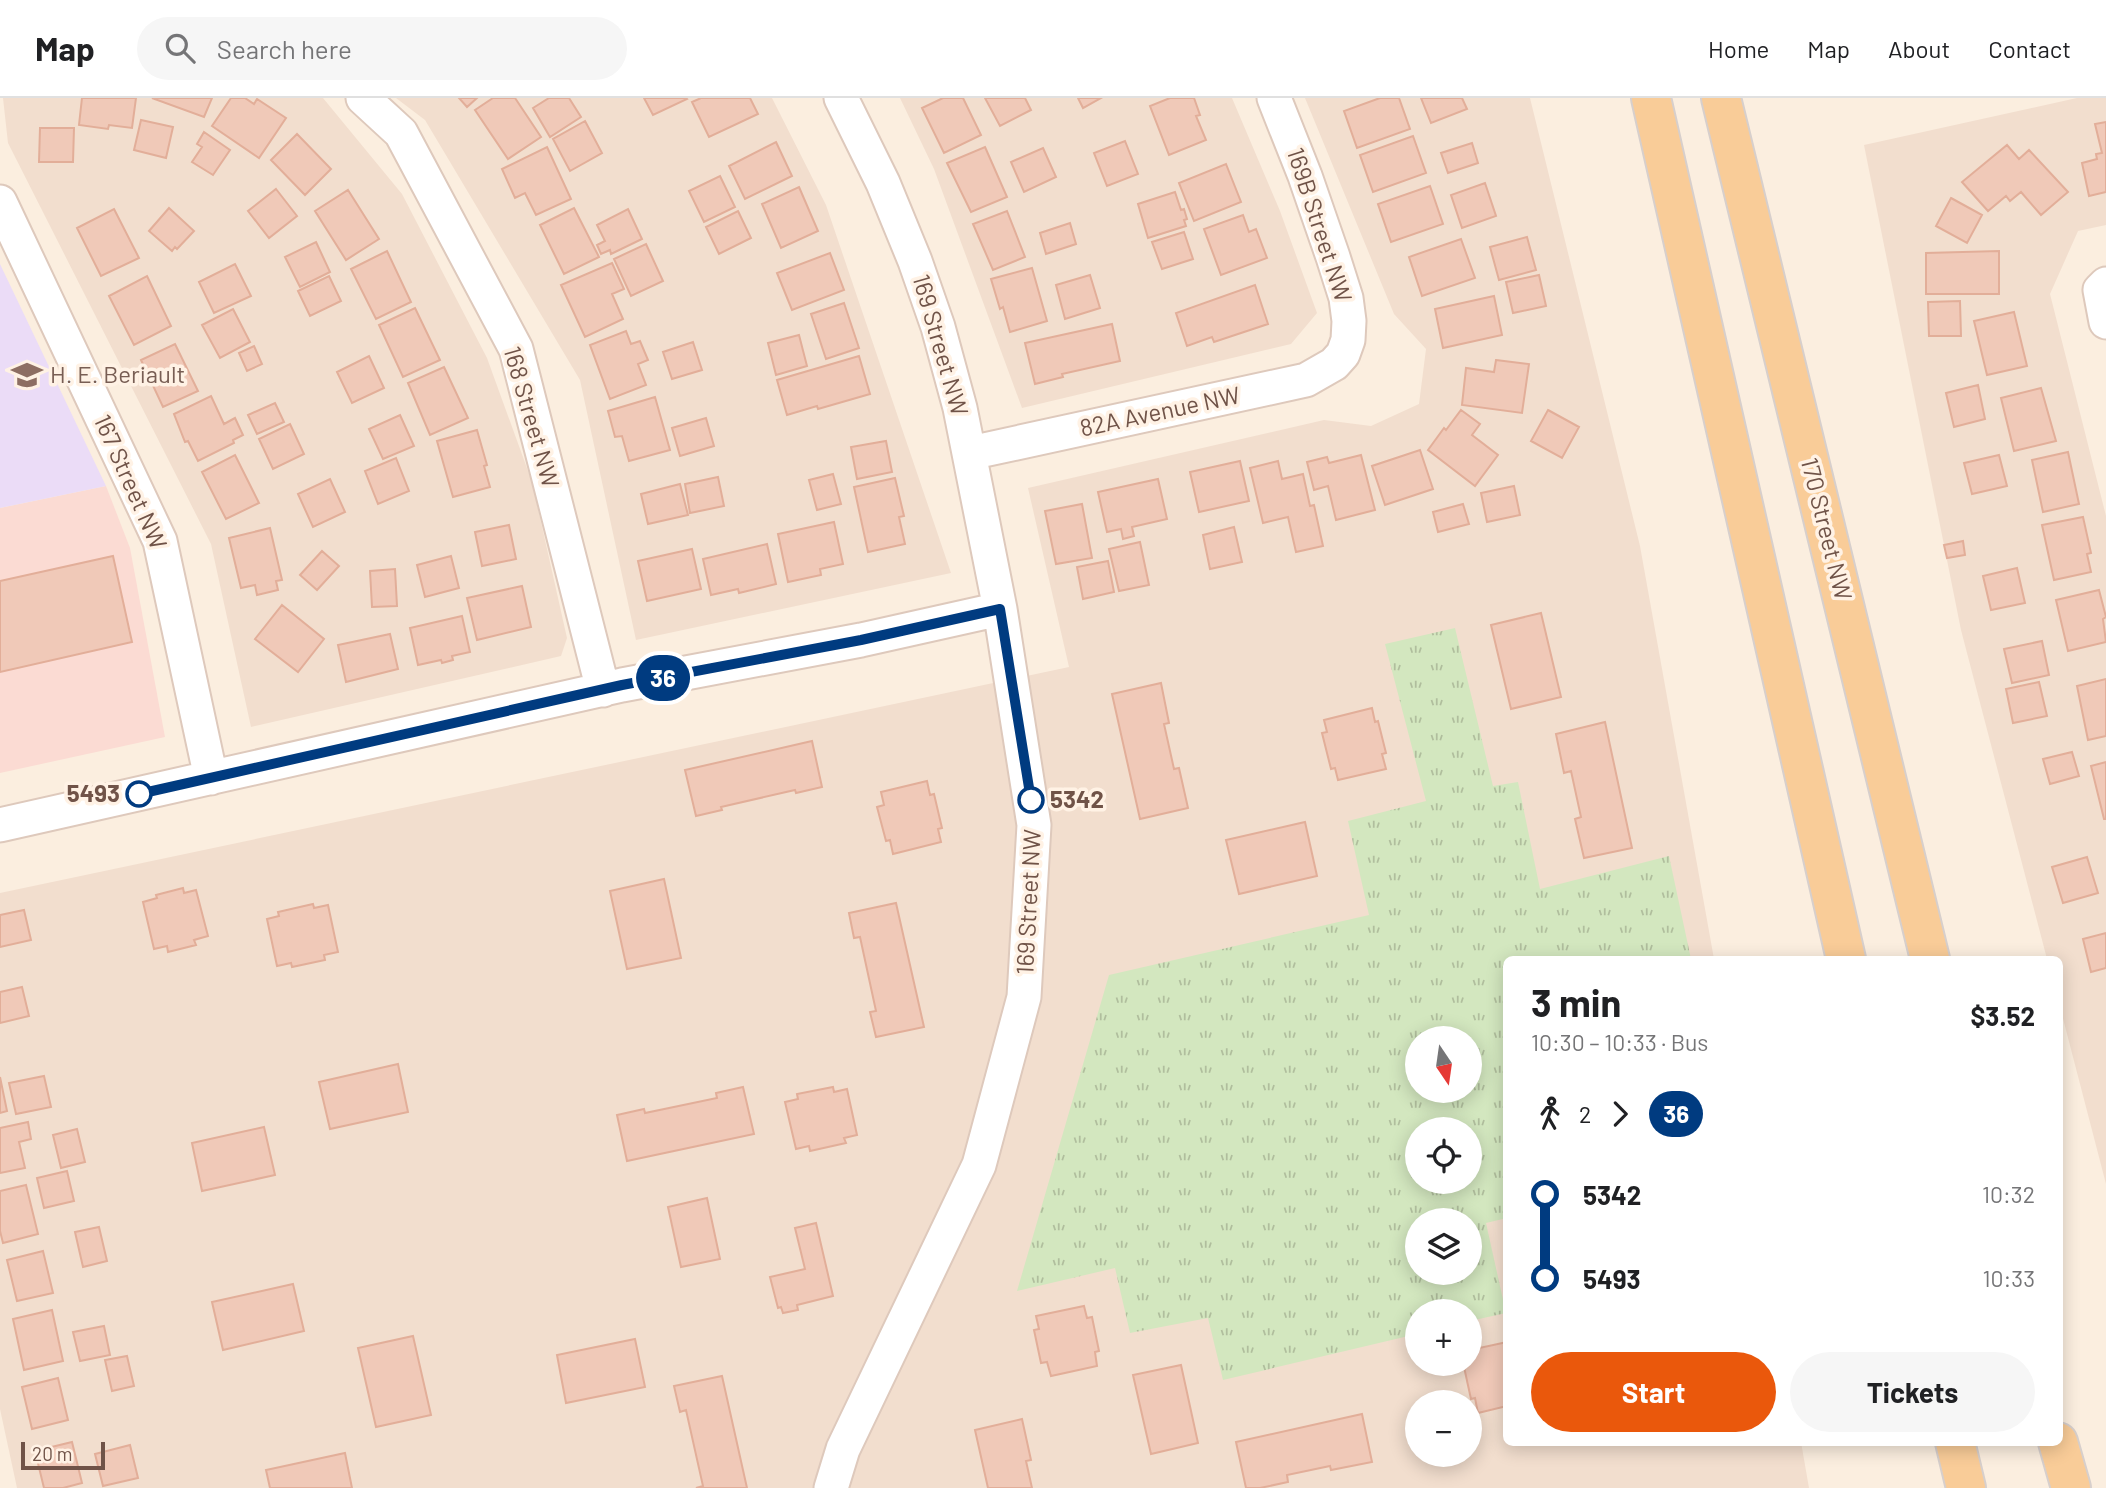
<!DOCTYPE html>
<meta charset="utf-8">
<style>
:root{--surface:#fff;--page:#f6f6f6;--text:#202124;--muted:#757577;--line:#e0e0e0;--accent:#ea580c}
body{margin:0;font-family:Barlow,sans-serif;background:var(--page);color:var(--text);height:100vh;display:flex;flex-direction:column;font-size:26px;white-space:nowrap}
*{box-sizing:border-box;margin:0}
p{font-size:23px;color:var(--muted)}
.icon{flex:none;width:38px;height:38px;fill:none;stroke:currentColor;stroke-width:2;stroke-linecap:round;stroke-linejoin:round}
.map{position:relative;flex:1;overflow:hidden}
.panel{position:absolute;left:1503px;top:858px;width:560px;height:490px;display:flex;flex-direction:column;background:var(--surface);border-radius:10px;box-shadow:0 4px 18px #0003}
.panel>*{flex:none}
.badge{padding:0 14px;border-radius:23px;font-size:24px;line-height:46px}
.needle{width:46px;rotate:167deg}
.controls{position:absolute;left:1405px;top:928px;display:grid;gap:14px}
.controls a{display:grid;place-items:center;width:77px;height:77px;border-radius:50%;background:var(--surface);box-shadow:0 4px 18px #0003;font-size:35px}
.scale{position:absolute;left:21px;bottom:18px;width:84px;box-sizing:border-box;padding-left:7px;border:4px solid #705348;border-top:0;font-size:19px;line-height:24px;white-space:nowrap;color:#705348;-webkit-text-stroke:5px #fff2e5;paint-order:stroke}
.map>.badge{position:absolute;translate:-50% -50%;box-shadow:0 0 0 4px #fff}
.legs{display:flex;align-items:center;gap:10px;height:77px;padding:0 28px;font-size:23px}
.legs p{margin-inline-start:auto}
.overview{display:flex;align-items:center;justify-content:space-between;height:119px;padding:0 28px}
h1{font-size:38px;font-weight:700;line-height:52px}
.cta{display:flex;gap:14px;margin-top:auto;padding:14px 28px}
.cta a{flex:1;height:80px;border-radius:42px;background:var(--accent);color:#fff;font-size:28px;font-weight:700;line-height:80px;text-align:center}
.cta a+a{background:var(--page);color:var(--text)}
ul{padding:0 28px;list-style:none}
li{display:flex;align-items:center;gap:24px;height:84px;font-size:26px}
li i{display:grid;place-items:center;width:10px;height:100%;margin:0 9px;background:currentColor}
li i::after{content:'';width:18px;height:18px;margin:-9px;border:5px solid;border-radius:50%;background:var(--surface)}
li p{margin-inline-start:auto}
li:first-child i{background:linear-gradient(#0000 50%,currentColor 0)}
li:last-child i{background:linear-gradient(currentColor 50%,#0000 0)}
header{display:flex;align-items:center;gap:42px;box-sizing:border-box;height:98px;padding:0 35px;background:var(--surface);border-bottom:2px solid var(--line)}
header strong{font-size:33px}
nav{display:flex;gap:38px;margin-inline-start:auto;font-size:24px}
.search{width:490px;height:63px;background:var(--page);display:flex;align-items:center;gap:18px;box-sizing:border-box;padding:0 24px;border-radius:38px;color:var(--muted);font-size:26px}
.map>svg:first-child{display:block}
</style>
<header>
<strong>Map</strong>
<div class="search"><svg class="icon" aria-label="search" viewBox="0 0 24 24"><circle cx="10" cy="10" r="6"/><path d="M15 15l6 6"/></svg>Search here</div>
<nav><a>Home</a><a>Map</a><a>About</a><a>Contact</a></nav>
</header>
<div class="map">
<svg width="2106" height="1390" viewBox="0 0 2106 1390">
<defs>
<pattern id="grass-tufts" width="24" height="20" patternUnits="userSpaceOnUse" patternTransform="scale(1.75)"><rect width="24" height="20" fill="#d3e7bf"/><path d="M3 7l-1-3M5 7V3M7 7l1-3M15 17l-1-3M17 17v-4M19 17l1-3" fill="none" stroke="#b0be9d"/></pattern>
</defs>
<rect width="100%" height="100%" fill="#fbeedf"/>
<path fill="#f2dece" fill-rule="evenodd" d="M3,0H323L402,96L487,260L532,384L567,540L561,558L251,629L211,446L8,45Z
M396,0H772L826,107L951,475L636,542L580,282L425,22Z
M900,0H1232L1280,113L1317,215L1291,246L1022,310L934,71Z
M1305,0H1530L1640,448L1714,861H1507V1344H1801L1809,1390H17L0,1311V795L1069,569L1028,390L1324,322L1371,328L1419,306L1426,251L1394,216ZM1418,940H1470V992H1418ZM1418,1031H1470V1083H1418ZM1418,1122H1470V1174H1418ZM1418,1213H1470V1265H1418ZM1418,1304H1470V1356H1418Z
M2077,0H2106V127L2078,133L2050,196L2106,418V1086L2060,909V861H2047L1961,532L1864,47Z"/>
<path fill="#fbdbd3" d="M106,388L130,450L165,639L0,675V410Z"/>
<path fill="#ebdcf7" d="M0,166L106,388L0,410Z"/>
<path fill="url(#grass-tufts)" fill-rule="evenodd" d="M1455,530L1493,688L1518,684L1540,791L1669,758L1691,861H1507V1120L1486,1125L1506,1215L1470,1223V1213H1418L1417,1236L1223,1282L1208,1220L1130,1235L1115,1170L1017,1193L1109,877L1369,817L1348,723L1426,703L1385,546ZM1418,940H1470V992H1418ZM1418,1031H1470V1083H1418ZM1418,1122H1470V1174H1418Z"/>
<path fill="#f0c9b8" stroke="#e2ae99" stroke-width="2" d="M82,0H136L132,30L109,27L108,31L79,27Z
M152,0H212L204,19Z
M231,0H245L254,6L257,1L286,20L259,60L212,28Z
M459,0H477L467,9Z
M493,0H515L541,39L508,61L475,12Z
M549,0H569L581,19L550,39L533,10Z
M644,0H686L687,1L653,17Z
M701,0H750L758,16L709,39L692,4Z
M943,0H963L981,37L944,55L922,10Z
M985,0H1025L1031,12L1000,28Z
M1078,0H1101L1083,10Z
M1170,0H1194L1200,17L1196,18L1206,42L1169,57L1150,8Z
M1380,0H1399L1410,31L1357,50L1344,13Z
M1421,0H1462L1467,11L1431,25Z
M141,22L173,29L166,60L134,52Z
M585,23L602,55L570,73L553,41Z
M2106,24V94L2089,98L2082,65L2097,61L2096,56L2102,55L2095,26Z
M40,30H74L73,64H39Z
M204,34L230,52L213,77L192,64L202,49L197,46Z
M297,36L331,71L305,97L271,62Z
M1413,38L1426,75L1373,94L1360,57Z
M1125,43L1138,76L1107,88L1094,55Z
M776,44L792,78L745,101L729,68Z
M1472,45L1478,65L1448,75L1441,55Z
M2007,47L2019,61L2029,52L2068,94L2041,117L2021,94L2010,103L2006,98L1988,113L1962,84Z
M547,49L571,101L536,117L525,95L515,100L502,71Z
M985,49L1007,99L971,114L947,65Z
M1043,50L1056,79L1024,94L1011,64Z
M1226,66L1241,104L1194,123L1179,85Z
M720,78L735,109L704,124L689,93Z
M1485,85L1496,118L1462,130L1451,97Z
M1430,88L1443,126L1391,144L1378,106Z
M799,89L818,133L781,150L762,106Z
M276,91L297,118L269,140L248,113Z
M348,92L379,141L346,162L315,113Z
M1175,94L1181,112L1184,111L1187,121L1184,122L1186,128L1148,140L1138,106Z
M1951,100L1982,117L1967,145L1936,128Z
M169,110L194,133L177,151L175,149L172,153L149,133Z
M574,110L599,159L564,176L540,127Z
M114,111L139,160L101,178L77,130Z
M628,111L642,141L611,156L610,152L601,156L597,147L605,143L597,127Z
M738,113L751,140L719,156L706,129Z
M1007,113L1025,159L993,172L973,126Z
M1243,117L1249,134L1256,131L1267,160L1221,177L1204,131Z
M1070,125L1076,146L1046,156L1040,135Z
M1184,134L1193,161L1162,171L1152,144Z
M1527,139L1536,172L1499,182L1490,149Z
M1461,141L1475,180L1422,198L1409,159Z
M316,144L330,174L300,189L285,159Z
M646,146L663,183L631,198L614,161Z
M387,153L411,204L376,221L351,171Z
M1999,153V196H1926V155Z
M830,155L844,192L792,212L777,175Z
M612,165L624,191L612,196L623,221L585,239L561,187Z
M235,166L251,198L214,215L199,184Z
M1032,170L1047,223L1010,234L1003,209L1000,211L991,181Z
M1090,177L1100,210L1065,221L1056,187Z
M1539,177L1546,208L1513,215L1506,184Z
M147,178L171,228L134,247L109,198Z
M329,178L341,203L310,218L298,193Z
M1255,187L1268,226L1214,244L1212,239L1187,248L1176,215Z
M1494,198L1502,237L1443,250L1435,211Z
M1960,203L1961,238H1929L1928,204Z
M844,205L859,250L826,261L811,216Z
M415,210L440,262L403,279L379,227Z
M233,211L250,244L220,260L202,227Z
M2014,214L2027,268L1987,277L1974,223Z
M1112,226L1120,263L1062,276L1063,279L1035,286L1025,245Z
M626,233L631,246L640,243L648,262L638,266L646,287L610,301L590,247Z
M799,237L807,268L776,277L768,245Z
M693,244L702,272L672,281L663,254Z
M175,246L198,293L163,309L141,262Z
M254,248L262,266L247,273L239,255Z
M369,258L384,290L352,305L337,274Z
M859,258L870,296L818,311L817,308L787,317L777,282Z
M1496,262L1529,266L1522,315L1462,307L1466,270L1494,274Z
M444,269L468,320L430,337L408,285Z
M1978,287L1985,321L1954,329L1946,295Z
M2041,290L2056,343L2014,353L2001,300Z
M211,298L224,326L235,320L243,337L233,342L234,345L198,363L188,343L185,344L174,316Z
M655,299L670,352L629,363L622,338L615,339L608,313Z
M275,305L284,324L257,336L248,317Z
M1461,312L1480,326L1472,337L1498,357L1475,388L1428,352L1444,330L1446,332Z
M1548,312L1579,329L1562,360L1531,343Z
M400,317L414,348L383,361L369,331Z
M706,320L714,348L680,358L672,330Z
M290,326L304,356L273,371L259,341Z
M477,332L487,367L484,368L490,389L453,399L437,343Z
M886,343L892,374L857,381L851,349Z
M1420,352L1433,391L1385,407L1372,368Z
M2068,354L2079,406L2043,414L2032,362Z
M235,357L259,405L226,421L202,374Z
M1361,357L1375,412L1336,422L1328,388L1314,392L1307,364L1327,359L1329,365Z
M1999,357L2007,388L1972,396L1964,365Z
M396,360L409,393L378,406L365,373Z
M1240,363L1249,403L1199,414L1190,374Z
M1278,363L1282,381L1303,376L1310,408L1314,407L1323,448L1296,454L1288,419L1263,425L1250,370Z
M833,376L841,406L817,412L809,382Z
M718,379L724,408L690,415L685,386Z
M895,380L904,418L899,419L905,446L868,454L854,389Z
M330,381L345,414L313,429L298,396Z
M1158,381L1167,421L1132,429L1134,438L1123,441L1121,431L1107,434L1098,394Z
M680,386L688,417L648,426L641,396Z
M1514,388L1520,417L1487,424L1481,395Z
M1082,406L1092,460L1056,466L1045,413Z
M1463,406L1469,426L1438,434L1433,414Z
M2083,419L2091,455L2087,456L2091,474L2054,482L2042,427Z
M834,424L843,466L820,471L821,477L788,484L778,436Z
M509,427L516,461L482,468L475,434Z
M1234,429L1242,464L1210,471L1203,437Z
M270,430L282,482L276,483L278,492L257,497L255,487L241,490L229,440Z
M1963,443L1965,457L1947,460L1944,447Z
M1140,444L1149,487L1119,493L1109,451Z
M767,446L776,486L739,495L738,491L711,497L703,461Z
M692,451L701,491L647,503L638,463Z
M322,453L339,468L317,492L300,477Z
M113,458L132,544L0,574V483Z
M451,458L459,490L425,499L417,467Z
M1108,463L1114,494L1083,501L1077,469Z
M2017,470L2025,505L1991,512L1983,478Z
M395,471L397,508L372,509L370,473Z
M522,488L531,529L477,542L467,500Z
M2099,492L2106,519L2103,521L2106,544L2068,553L2056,502Z
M282,507L324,541L298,574L255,541Z
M1541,515L1561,599L1511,611L1491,527Z
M462,518L470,554L452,558L453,562L442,565L441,562L418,567L410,530Z
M390,536L398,571L346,584L338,547Z
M2042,543L2049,577L2012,585L2004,551Z
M2106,581V638L2088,642L2077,588Z
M2039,584L2047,618L2013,625L2006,591Z
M1161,585L1169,625L1164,626L1174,671L1179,670L1188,710L1140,721L1112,596Z
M1372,610L1375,624L1378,623L1386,655L1382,656L1386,671L1338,682L1335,670L1331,671L1322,635L1327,634L1324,622Z
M1605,624L1632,750L1584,760L1575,721L1581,719L1571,673L1564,675L1556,636Z
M812,643L822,689L796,695L795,692L721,709L722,712L696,718L685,672Z
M2072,654L2079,678L2050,686L2043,661Z
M2106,664V721H2104L2091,668Z
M927,683L930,697L934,696L942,730L938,731L941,744L893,756L890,742L886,743L877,709L884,707L881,694Z
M1305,724L1317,778L1239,796L1226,742Z
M2087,759L2098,795L2063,805L2052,769Z
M664,781L681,860L627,871L610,793Z
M183,790L184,795L196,792L208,838L194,842L196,847L168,854L167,848L154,851L143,804L157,800L156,797Z
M896,805L924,929L876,939L870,914L876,913L860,839L854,840L849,815Z
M313,806L314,810L328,807L338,854L324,857L325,862L292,869L291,865L277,868L267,821L279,818L278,814Z
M24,812L31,842L0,849V817Z
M2106,835V870L2091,874L2083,841Z
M22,889L29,918L0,925V894Z
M398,966L408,1014L330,1031L319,984Z
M44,978L51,1009L16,1016L9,985Z
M0,979L7,1013L0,1015Z
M743,989L754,1036L627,1063L617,1017L644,1011L645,1015L717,1000L716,995Z
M833,989L834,994L847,991L857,1037L844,1040L846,1045L810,1053L809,1048L796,1051L785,1004L798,1001L797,996Z
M28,1024L31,1041L19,1044L25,1070L0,1075V1030Z
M264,1029L275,1077L202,1093L192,1045Z
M77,1031L85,1064L61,1070L53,1037Z
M67,1073L74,1103L44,1110L37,1080Z
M26,1087L38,1136L3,1145L0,1133V1093Z
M707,1100L720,1161L681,1169L668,1109Z
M816,1125L833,1198L797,1207L798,1212L783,1215L781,1209L778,1210L770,1179L805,1171L795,1130Z
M99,1129L107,1163L83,1169L75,1134Z
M43,1153L53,1195L17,1203L7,1162Z
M293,1186L304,1233L223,1252L212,1204Z
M1084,1208L1087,1220L1092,1219L1099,1253L1095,1254L1097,1268L1051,1278L1047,1264L1041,1265L1034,1232L1039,1231L1036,1218Z
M52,1212L63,1263L24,1272L13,1221Z
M104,1228L110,1257L80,1263L73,1234Z
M413,1238L431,1317L376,1329L358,1250Z
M635,1241L645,1289L566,1305L557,1257Z
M1507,1244V1308L1478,1315L1475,1300L1471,1301L1464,1269L1470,1265V1252Z
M127,1258L134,1288L112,1293L105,1262Z
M1181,1267L1198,1345L1151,1356L1133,1277Z
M722,1278L747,1390H696L703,1388L686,1312L680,1314L674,1288Z
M58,1280L68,1322L32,1331L22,1289Z
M1362,1316L1372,1364L1331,1372L1330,1368L1287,1377L1288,1384L1260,1390H1246L1236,1344Z
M1022,1321L1031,1362L1026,1363L1032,1390H988L975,1332Z
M72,1344L82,1385L63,1390H44L35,1353Z
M130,1347L138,1380L103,1388L95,1356Z
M345,1355L352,1390H270L266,1372Z"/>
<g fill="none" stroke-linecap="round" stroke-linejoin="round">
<defs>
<path id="minor" d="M363,0L401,35L516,251L603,592
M0,104L160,443L211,680
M2106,186L2100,192L2106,224
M970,355L1306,282L1334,266L1343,256L1348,242L1349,223L1346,200L1333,159L1305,78L1274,0
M0,727L622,587L861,542L1000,511
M831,1390L843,1351L979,1067L1024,899L1034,727L1000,511L960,310L938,229L915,163L883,85L841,0"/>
<path id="major" d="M1651,0L1846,861
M1721,0L1930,861
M1955,1344L1966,1390
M2058,1344L2071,1390"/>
</defs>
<use href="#minor" stroke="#dec9bc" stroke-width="37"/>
<use href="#major" stroke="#d7cfcc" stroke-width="42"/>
<use href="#minor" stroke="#fff" stroke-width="33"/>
<use href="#major" stroke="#f9cc98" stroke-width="38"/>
</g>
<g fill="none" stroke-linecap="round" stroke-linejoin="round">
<defs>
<path id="line-1" d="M139,696L622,587L861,542L1000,511L1031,702"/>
</defs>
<use href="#line-1" stroke="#fff" stroke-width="16"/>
<use href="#line-1" stroke="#003b80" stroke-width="10"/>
</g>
<defs>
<symbol id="school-bare" viewBox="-9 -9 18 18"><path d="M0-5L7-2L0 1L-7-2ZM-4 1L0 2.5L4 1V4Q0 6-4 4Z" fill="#8d6e63" stroke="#fff2e5" stroke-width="2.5" paint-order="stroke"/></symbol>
</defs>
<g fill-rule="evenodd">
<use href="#school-bare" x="5" y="255" width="44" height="44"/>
</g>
<g fill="#fff" stroke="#003b80" stroke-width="3.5">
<circle cx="139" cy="696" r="12"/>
<circle cx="1031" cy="702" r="12"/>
</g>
<g text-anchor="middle" stroke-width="7" stroke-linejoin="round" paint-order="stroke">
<g font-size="24" fill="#705348" stroke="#fff2e5">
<text transform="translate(1319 127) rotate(72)" y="8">169B Street NW</text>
<text transform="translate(940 247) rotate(74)" y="8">169 Street NW</text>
<text transform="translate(1160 314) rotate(-12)" y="8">82A Avenue NW</text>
<text transform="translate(531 319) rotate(74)" y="8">168 Street NW</text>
<text transform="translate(130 384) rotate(66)" y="8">167 Street NW</text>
<text transform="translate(1826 431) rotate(76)" y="8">170 Street NW</text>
<text transform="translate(1029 804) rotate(-87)" y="8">169 Street NW</text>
</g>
<g font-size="24" fill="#785e54" stroke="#fff2e5" text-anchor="start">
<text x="50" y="285">H. E. Beriault</text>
</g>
<g font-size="24" font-weight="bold" fill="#705348" stroke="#fff2e5" text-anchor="end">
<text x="120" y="704">5493</text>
<text x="1050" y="710" text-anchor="start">5342</text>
</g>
</g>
</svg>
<div class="controls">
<a><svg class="needle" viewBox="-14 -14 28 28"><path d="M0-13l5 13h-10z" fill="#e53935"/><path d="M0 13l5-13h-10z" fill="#757577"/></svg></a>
<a><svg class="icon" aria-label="locate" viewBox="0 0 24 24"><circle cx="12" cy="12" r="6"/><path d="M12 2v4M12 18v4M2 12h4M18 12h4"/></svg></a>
<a><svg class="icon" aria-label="layers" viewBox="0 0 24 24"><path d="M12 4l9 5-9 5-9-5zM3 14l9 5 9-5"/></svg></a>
<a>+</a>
<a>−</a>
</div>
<div class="scale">20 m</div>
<b class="badge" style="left:663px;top:580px;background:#003b80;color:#fff">36</b>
<section class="panel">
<div class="overview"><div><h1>3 min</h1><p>10:30 – 10:33 · Bus</p></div><b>$3.52</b></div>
<div class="legs"><svg class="icon" aria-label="walk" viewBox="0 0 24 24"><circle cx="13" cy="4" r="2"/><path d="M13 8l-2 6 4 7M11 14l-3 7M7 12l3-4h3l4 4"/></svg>2<svg class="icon" aria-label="forward" viewBox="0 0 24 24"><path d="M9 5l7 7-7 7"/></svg><b class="badge" style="background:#003b80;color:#fff">36</b></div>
<ul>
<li><i style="color:#003b80"></i><b>5342</b><p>10:32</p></li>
<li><i style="color:#003b80"></i><b>5493</b><p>10:33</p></li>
</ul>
<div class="cta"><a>Start</a><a>Tickets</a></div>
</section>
</div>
